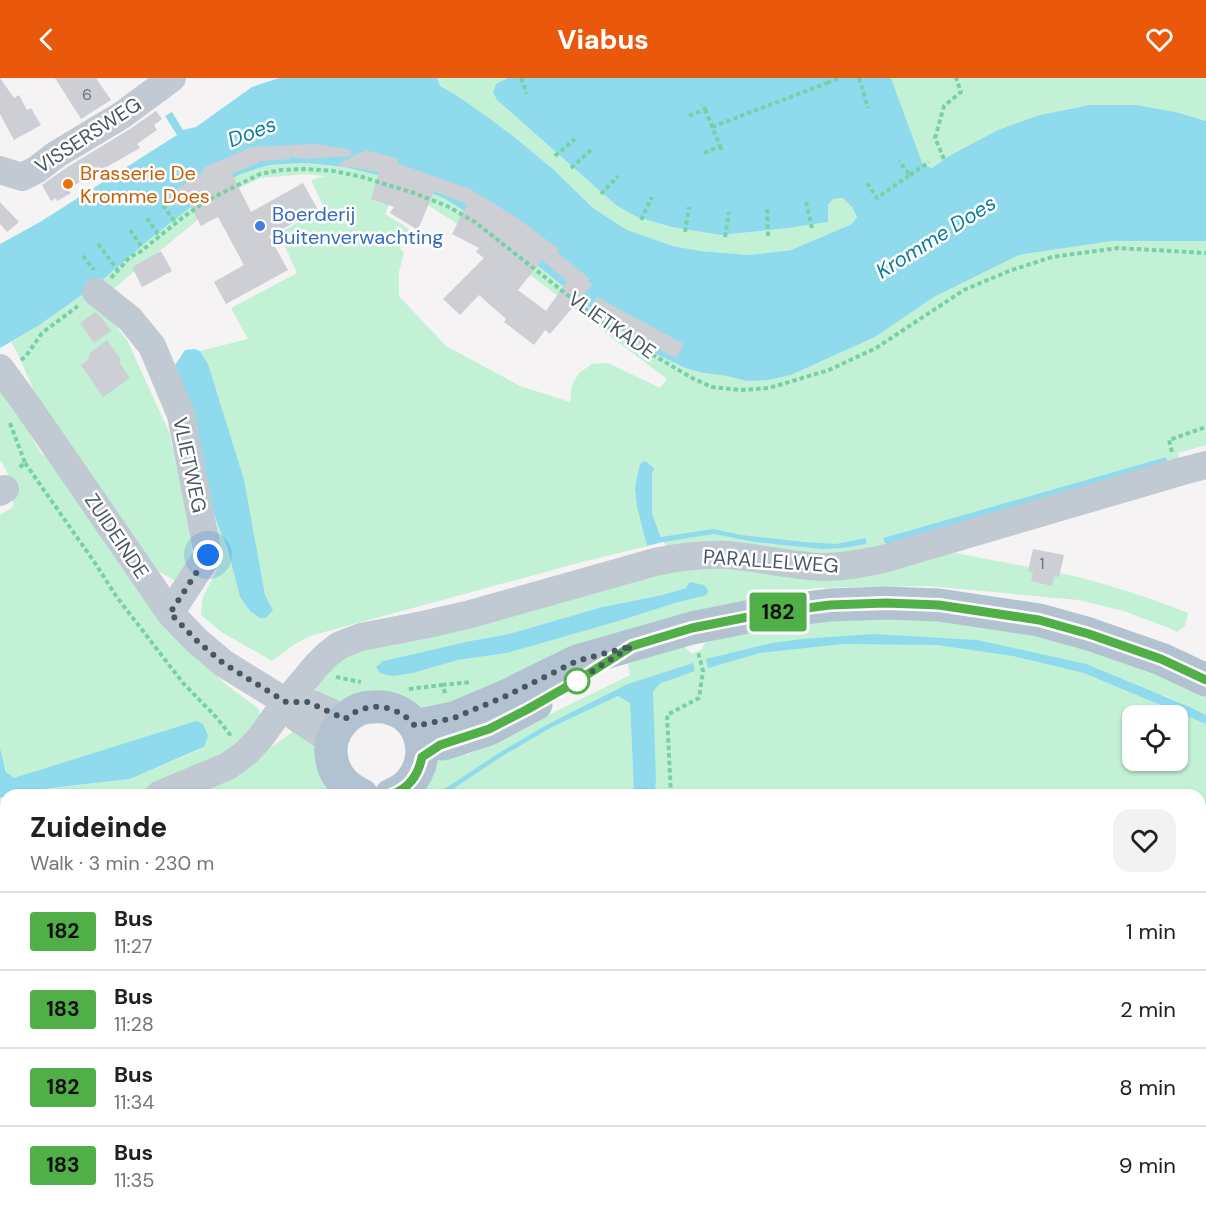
<!DOCTYPE html>
<meta charset="utf-8">
<style>
:root{--surface:#fff;--page:#f2f2f2;--text:#202124;--muted:#757577;--line:#e0e0e0;--accent:#ea580c}
body{margin:0;font-family:"DM Sans",sans-serif;background:var(--page);color:var(--text);height:100vh;display:flex;flex-direction:column;font-size:22px;white-space:nowrap}
*{box-sizing:border-box;margin:0}
p{font-size:20px;color:var(--muted)}
.icon{flex:none;width:33px;height:33px;fill:none;stroke:currentColor;stroke-width:2;stroke-linecap:round;stroke-linejoin:round}
.map{position:relative;flex:1;overflow:hidden}
.drawer{position:absolute;left:0px;top:711px;width:1206px;height:428px;display:flex;flex-direction:column;background:var(--surface);border-radius:18px 18px 0 0;box-shadow:0 2px 4px #0004}
.drawer>*{flex:none}
.badge{padding:0 12px;border-radius:4px;font-size:21px;line-height:39px}
.buttons{position:absolute;left:1122px;top:627px;display:grid;gap:12px}
.buttons a{display:grid;place-items:center;width:66px;height:66px;border-radius:12px;background:var(--surface);box-shadow:0 2px 4px #0004;font-size:30px}
.you{position:absolute;width:30px;height:30px;margin:-15px;border:4px solid #fff;border-radius:50%;background:#1a73e8;box-shadow:0 0 0 9px #1a73e833}
.map>.badge{position:absolute;translate:-50% -50%;box-shadow:0 0 0 3px #fff}
.round{display:grid;place-items:center;flex:none;width:63px;height:63px;border-radius:18px;background:var(--page)}
.head{display:flex;align-items:center;justify-content:space-between;height:102px;padding:0 30px}
h1{font-size:28px;font-weight:800;line-height:45px}
ul{padding:0;list-style:none}
li{display:flex;align-items:center;gap:18px;height:78px;padding:0 30px;border-top:2px solid var(--line)}
li div{flex:1}
li b{display:block;font-size:22px}
li em{font-style:normal}
li .badge{min-width:66px;font-weight:700;text-align:center}
header{display:flex;justify-content:space-between;align-items:center;height:78px;padding:0 30px;background:var(--accent);color:#fff;font-size:27px;font-weight:800}
.map>svg:first-child{display:block}
</style>
<header><svg class="icon" aria-label="back" viewBox="0 0 24 24"><path d="M15 5l-7 7 7 7"/></svg>Viabus<svg class="icon" aria-label="heart" viewBox="0 0 24 24"><path d="M12 20l-8-8c-3-5 5-10 8-4 3-6 11-1 8 4z"/></svg></header>
<div class="map">
<svg width="1206" height="1138" viewBox="0 0 1206 1138">
<rect width="100%" height="100%" fill="#f5f3f3"/>
<path fill="#c3f1d5" fill-rule="evenodd" d="M437,0H508L504,2L497,22L617,128L637,139L672,149L720,157L781,151L828,143V127L833,121L844,120L852,129L857,139L852,146L791,172L749,177L701,173L673,168L627,152L593,130L553,91L513,58L482,35L456,17L440,8Z
M891,0H1206V43L1176,34L1136,27H1088L1040,37L932,90L923,87Z
M305,85L345,89L378,96L406,104L445,121L490,149L590,230L652,274L685,290L703,295L727,298L746,303L791,297L875,259L934,219L1019,177L1112,163H1206V367L1178,375L1181,385L1169,388L1166,379L883,460L897,467L857,481L668,474L652,435V396L637,429L647,468L582,484L310,558L292,568L272,583L220,553L201,537L203,519L216,493L220,472L216,442L228,472L273,532L265,517L257,478L208,286L200,273L248,261L231,230L297,195L279,155L324,130L311,102L324,98L305,96L260,100L233,113L97,224L127,262L169,354L188,439L193,482L176,503L156,492L33,311L17,274L11,264L38,248L99,205L150,161L218,108L241,96L269,87ZM394,114L418,121L488,165L667,301L660,310L608,285L592,286L579,295L572,307L570,324L520,308L446,268L399,218V194L404,175L400,170L409,151L385,136Z
M0,305L13,324L41,376L56,382L180,564L228,608L259,631L260,641L224,679L132,717H13L51,710L130,701L204,670L13,700L7,695L0,670V437L13,429C14,413 10,396 0,382Z
M939,471C984,482 1029,488 1074,498C1113,508 1151,520 1188,535L1185,548L1177,554L1169,550L1124,533L1078,522L929,508L814,510L761,519L733,526L446,637L347,628L318,616L315,608L351,568L662,491ZM686,510L706,517L675,525L507,575L458,582L413,595L376,590L383,583L470,563L509,556L602,529L662,517Z
M828,537L962,538L1119,575L1206,617V637L1164,617L1165,629L1206,646V1061L1200,1062V717H655L656,701L630,624L634,717H411L439,676L461,666L467,677L630,597L628,586L681,566L692,576L701,572L710,557ZM1132,638H1178V682H1132Z
M297,651L312,660L331,703L329,717H175L270,670Z
M6,787V999L0,1004V789Z
M1200,1087L1206,1095V1138H676V1133L1200,1132Z
M316,1132L318,1138H8L7,1133Z
M655,1132V1138H339L337,1133Z"/>
<path fill="#90daee" d="M279,0H437L440,8L456,17L482,35L513,58L553,91L593,130L627,152L673,168L701,173L749,177L791,172L852,146L857,139L852,129L843,120L833,121L828,127V144L781,151L720,157L672,149L637,139L617,128L497,22L493,14L496,6L508,0H891L923,87L932,90L951,77L998,52L1040,37L1089,27H1136L1176,34L1206,43V163H1112L1019,177L934,219L875,259L791,297L768,302L746,303L727,298L703,295L685,290L652,274L590,230L490,149L445,121L406,104L345,89L305,85L269,87L241,96L218,108L150,161L99,205L38,248L0,270V166L40,144L177,57L165,38L172,34L183,52L196,49L252,9Z
M194,271L200,273L208,286L244,402L265,517L273,532L266,540H260L250,533L240,519L228,472L216,442L175,287L185,272Z
M1166,379L1169,388L897,467L885,465L883,460Z
M645,383L654,390L652,396V435L661,459L713,451L741,457L804,464L836,466L866,460V466L843,470L823,471L755,464L714,456L663,464L647,468L637,429L635,409L640,386Z
M690,504L704,507L708,512L707,517L675,525L625,541L507,575L458,582L413,595L392,598L380,595L376,589L383,583L470,563L509,556L602,529L662,517L686,510Z
M873,556L977,562L1086,586L1190,629L1206,637V646L1084,595L1013,578L937,567L843,566L760,575L708,590L706,581L771,565L802,561Z
M693,585L695,593L661,605L653,613L656,701L655,717H634L630,625L618,618L552,649L504,677L444,717H435L499,675L541,650L576,632L628,606Z
M196,643L203,646L208,658L204,669L130,701L51,710L13,717H6V718L0,720V670L6,694L14,700Z"/>
<path fill="#cdcfd5" fill-rule="evenodd" d="M0,0L14,20L19,17L27,32L31,30L41,47L14,62L0,36Z
M55,0H96L111,22L81,41Z
M156,33L162,41L154,47L157,52L137,66L140,70L68,111L71,115L57,123L56,120L51,123L42,107L66,90L130,51Z
M316,66L351,72V78L303,81L289,78L291,81L262,83L232,96L251,134L303,105L318,132L269,158L288,192L226,226L214,204L244,187L218,139L201,148L187,122L176,129L168,117L204,93L203,90L251,69Z
M365,72L399,81L397,85L464,109L465,108L517,140L559,171L557,174L590,201L588,203L592,207L550,256L545,252L534,267L504,244L506,241L479,217L460,237L443,221L484,180L476,174L479,170L452,156L467,126L434,113L418,152L390,135L394,129L371,121L379,94L337,87L361,74L364,75ZM542,182L567,203L546,233L518,212Z
M0,124L19,144L7,154L0,146Z
M161,173L172,193L142,209L132,189Z
M597,219L684,266L676,280L630,256L593,225Z
M95,234L102,240L111,253L94,265L80,245Z
M107,262L121,282L119,284L130,300L103,319L81,287L88,282L90,275Z
M1033,471L1064,477L1059,499L1054,498L1052,508L1031,503L1033,494L1028,493Z"/>
<g fill="none" stroke-linecap="round" stroke-linejoin="round">
<path stroke="#7ad0a6" stroke-width="4" stroke-dasharray="4.5 3" stroke-linecap="butt" d="M521,0L527,16
M859,0L868,30
M827,5L839,0
M689,38L705,31L702,26
M712,49L827,5L826,0
M720,68L723,75
M704,75L720,68L705,31
M555,78L575,61
M944,81L935,60L944,28L961,14L956,0
M571,90L591,72
M910,97L929,84
M867,105L877,120L910,97L899,83
M601,116L618,98
M806,124L812,150
M163,127L175,144
M767,131L768,158
M147,140L158,156
M641,142L652,119
M130,152L141,168
M685,154L689,129
M725,159L729,134
M98,166L117,191
M83,178L94,192
M111,200L130,179L140,174L182,140L206,123L260,96L281,92L306,91L334,93L362,99L414,115L447,128L475,144L617,256L694,301L712,309L741,312L769,310L829,292L876,270L964,212L1009,193L1052,179L1118,170L1206,175
M21,282L26,278L42,255L78,228
M10,345L25,385L17,391
M1172,374L1169,362L1206,349
M25,385L95,485L116,518L183,605L217,640L232,659
M336,599L361,604
M442,607L472,604
M409,611L442,607L446,617
M671,717L667,637L699,620L703,593L698,574
M1200,988L1206,1006
M1200,1090L1206,1087
M1200,1123L1203,1138
M0,1126L3,1138
M688,1138V1132"/>
<path stroke="#c1cad2" stroke-width="28" d="M0,92L22,99L36,92L57,76L122,37L172,0
M96,214L130,241L152,268L181,337L208,477L170,535
M0,290L27,327L170,535L196,562L223,585L286,624L297,640L332,663
M0,414L5,411
M286,624H308L345,641
M159,717L228,688L246,675L260,660L286,624L316,588L328,576L340,567L361,559L423,547L467,537L655,484C679,479 703,476 728,477C760,480 792,488 824,489C845,489 863,485 883,481L1183,393L1206,387
M0,783L6,780"/>
<path stroke="#b3c2d1" stroke-width="33" d="M415,648L454,640L506,618L577,583L692,550L767,535L830,527L886,525L939,527L1039,542L1089,556L1161,581L1206,602
M443,666L489,651L536,626
M362,717C344,709 332,695 331,675C330,661 337,648 347,639C354,633 363,629 372,629C427,624 441,697 391,717
M0,1017L6,1012
M0,1044L6,1039"/>
</g>
<g fill="none" stroke-linecap="round" stroke-linejoin="round">
<defs>
<path id="line" d="M391,717C409,710 418,698 422,679L440,667L489,651L528,631L577,603L632,568L692,550L768,535L830,527L886,525L939,527L1039,542L1089,556L1161,581L1206,602"/>
</defs>
<use href="#line" stroke="#fff" stroke-width="14"/>
<use href="#line" stroke="#50af46" stroke-width="9"/>
<path stroke="#4a5661" stroke-width="6" stroke-dasharray="0 10.8" d="M208,477L170,535L196,562L223,585L255,605L286,624H308L345,641C367,622 397,626 415,648L454,640L506,618L577,583L632,568L577,603"/>
</g>
<circle fill="#e8710a" stroke="#fff" stroke-width="2" cx="68" cy="106" r="6"/>
<circle fill="#3f7fe0" stroke="#fff" stroke-width="2" cx="260" cy="148" r="6"/>
<circle fill="#fff" stroke="#50af46" stroke-width="3" cx="577" cy="603" r="12"/>
<g text-anchor="middle" stroke-width="5" stroke-linejoin="round" paint-order="stroke">
<g font-size="16" fill="#6b747e">
<text x="87" y="22">6</text>
<text x="1042" y="491">1</text>
</g>
<g font-size="20" fill="#4a5661" stroke="#fff">
<text transform="translate(88 57) rotate(-33)" y="7">VISSERSWEG</text>
<text transform="translate(612 247) rotate(35)" y="7">VLIETKADE</text>
<text transform="translate(190 387) rotate(78)" y="7">VLIETWEG</text>
<text transform="translate(117 458) rotate(56)" y="7">ZUIDEINDE</text>
<text transform="translate(771 483) rotate(4)" y="7">PARALLELWEG</text>
</g>
<g font-size="20" fill="#c56008" stroke="#fff" text-anchor="start">
<text x="80" y="102">Brasserie De<tspan x="80" dy="23">Kromme Does</tspan></text>
</g>
<g font-size="20" fill="#366cbe" stroke="#fff" text-anchor="start">
<text x="272" y="143">Boerderij<tspan x="272" dy="23">Buitenverwachting</tspan></text>
</g>
<g font-size="21" font-style="italic" fill="#0c7c9b" stroke="#fff">
<text transform="translate(252 54) rotate(-21)" y="7">Does</text>
<text transform="translate(936 159) rotate(-32)" y="7">Kromme Does</text>
</g>
</g>
</svg>
<div class="buttons">
<a><svg class="icon" aria-label="locate" viewBox="0 0 24 24"><circle cx="12" cy="12" r="6"/><path d="M12 2v4M12 18v4M2 12h4M18 12h4"/></svg></a>
</div>
<div class="you" style="left:208px;top:477px"></div>
<b class="badge" style="left:778px;top:534px;background:#50af46;color:#111">182</b>
<section class="drawer">
<div class="head"><div><h1>Zuideinde</h1><p>Walk · 3 min · 230 m</p></div><a class="round"><svg class="icon" aria-label="heart" viewBox="0 0 24 24"><path d="M12 20l-8-8c-3-5 5-10 8-4 3-6 11-1 8 4z"/></svg></a></div>
<ul>
<li><span class="badge" style="background:#50af46;color:#111">182</span><div><b>Bus</b><p>11:27</p></div><em>1 min</em></li>
<li><span class="badge" style="background:#50af46;color:#111">183</span><div><b>Bus</b><p>11:28</p></div><em>2 min</em></li>
<li><span class="badge" style="background:#50af46;color:#111">182</span><div><b>Bus</b><p>11:34</p></div><em>8 min</em></li>
<li><span class="badge" style="background:#50af46;color:#111">183</span><div><b>Bus</b><p>11:35</p></div><em>9 min</em></li>
</ul>
</section>
</div>
